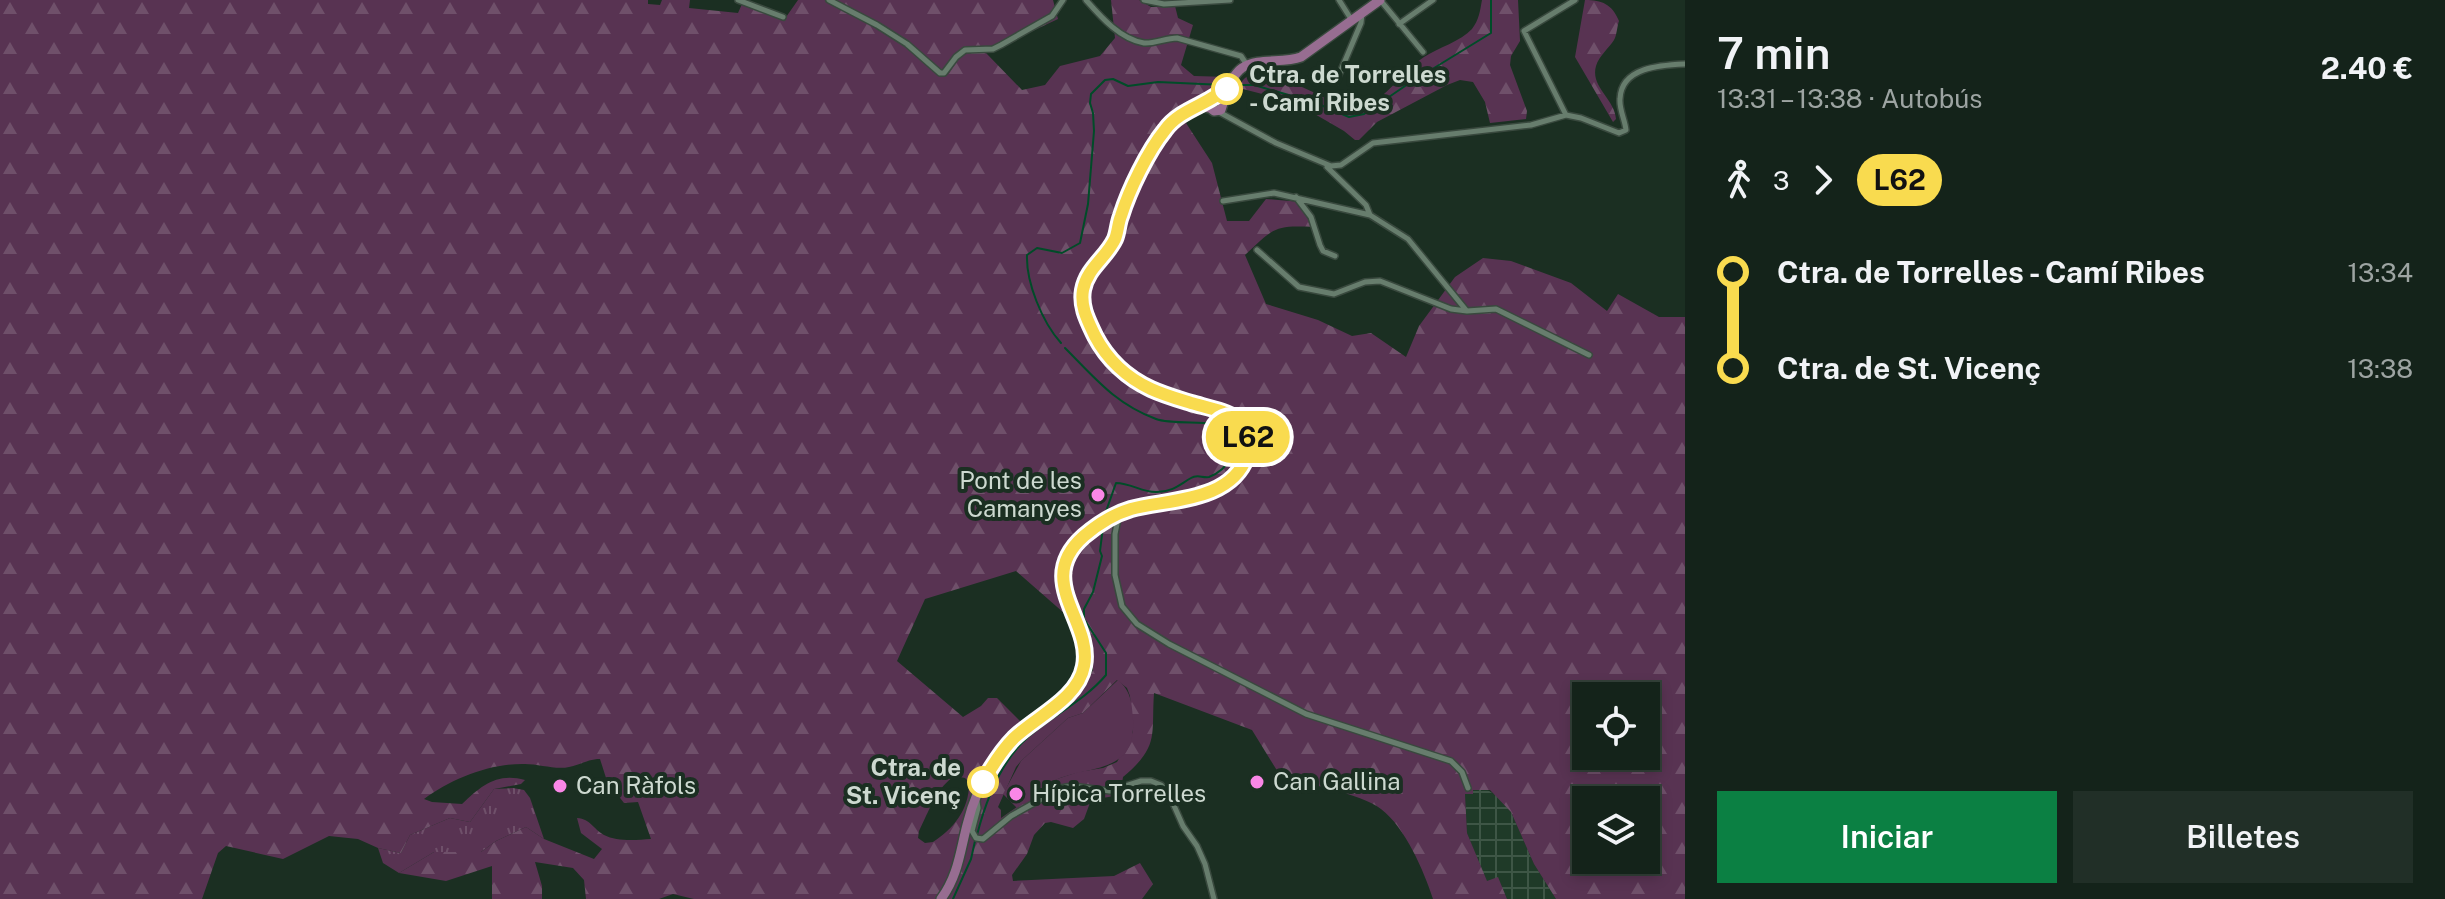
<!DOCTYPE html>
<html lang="es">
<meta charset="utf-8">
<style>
:root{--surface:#14231a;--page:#212f27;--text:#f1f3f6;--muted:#9da4a2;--line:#334039;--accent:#0b8043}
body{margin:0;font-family:"Public Sans",sans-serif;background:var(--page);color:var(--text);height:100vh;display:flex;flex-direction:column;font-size:30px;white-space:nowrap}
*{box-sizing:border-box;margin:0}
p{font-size:26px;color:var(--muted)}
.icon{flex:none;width:44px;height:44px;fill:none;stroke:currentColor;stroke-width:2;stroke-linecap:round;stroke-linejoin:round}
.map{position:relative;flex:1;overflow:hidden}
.side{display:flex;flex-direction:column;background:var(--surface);width:760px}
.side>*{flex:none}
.badge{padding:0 16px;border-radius:26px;font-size:28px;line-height:52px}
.controls{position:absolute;left:1572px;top:682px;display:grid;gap:16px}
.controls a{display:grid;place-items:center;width:88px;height:88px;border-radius:0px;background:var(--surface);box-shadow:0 4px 12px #0003,0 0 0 2px var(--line);font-size:40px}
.map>.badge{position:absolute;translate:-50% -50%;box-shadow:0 0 0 4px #fff}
.legs{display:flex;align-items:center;gap:12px;height:88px;padding:0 32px;font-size:26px}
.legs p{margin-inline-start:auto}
.headline{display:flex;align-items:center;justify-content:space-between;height:136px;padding:0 32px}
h1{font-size:44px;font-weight:600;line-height:60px}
.cta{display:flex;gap:16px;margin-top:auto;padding:16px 32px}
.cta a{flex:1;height:92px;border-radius:0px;background:var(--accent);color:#fff;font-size:32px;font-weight:600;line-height:92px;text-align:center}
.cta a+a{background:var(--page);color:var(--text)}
ul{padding:0 32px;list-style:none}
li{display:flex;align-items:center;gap:28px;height:96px;font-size:30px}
li i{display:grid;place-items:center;width:12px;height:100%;margin:0 10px;background:currentColor}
li i::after{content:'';width:20px;height:20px;margin:-10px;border:6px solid;border-radius:50%;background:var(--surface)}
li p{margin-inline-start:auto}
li:first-child i{background:linear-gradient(#0000 50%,currentColor 0)}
li:last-child i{background:linear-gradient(currentColor 50%,#0000 0)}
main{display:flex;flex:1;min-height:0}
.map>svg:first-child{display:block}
</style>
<main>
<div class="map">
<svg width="1685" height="899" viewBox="0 0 1685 899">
<defs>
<pattern id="industrial-grid" width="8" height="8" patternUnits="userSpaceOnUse" patternTransform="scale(2)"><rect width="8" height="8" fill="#1f3a28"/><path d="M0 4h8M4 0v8" fill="none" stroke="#3e5646"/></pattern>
<pattern id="grass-tufts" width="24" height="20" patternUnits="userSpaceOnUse" patternTransform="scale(2)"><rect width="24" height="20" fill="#583352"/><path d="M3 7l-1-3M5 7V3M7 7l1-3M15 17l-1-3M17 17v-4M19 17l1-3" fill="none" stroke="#6f506a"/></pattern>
<pattern id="forest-firs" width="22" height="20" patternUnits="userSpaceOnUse" patternTransform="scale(2)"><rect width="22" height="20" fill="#583352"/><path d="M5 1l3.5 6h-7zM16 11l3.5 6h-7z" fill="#6f506a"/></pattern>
</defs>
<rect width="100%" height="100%" fill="#1b2f22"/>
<path fill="url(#industrial-grid)" d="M1486,789L1497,796L1511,812L1534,864L1556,899H1507L1498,878L1487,882L1467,833L1465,794H1472V790Z"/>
<path fill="url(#grass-tufts)" d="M513,788L524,790L530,798L544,839L526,827L496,841L481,852H434L399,873L383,863L378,848L401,853L410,835L450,818L470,822L494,789Z"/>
<path fill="url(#forest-firs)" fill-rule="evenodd" d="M0,0H648V4L660,5L662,0H690L689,8L738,13L742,4L784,20L798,0H1053L1058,19L986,53L1022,90L1045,85L1060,66L1100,56L1115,38L1111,0H1139L1151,7L1175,6L1178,18L1193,25L1181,65L1194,76L1229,77L1186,123L1212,163L1227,221H1249L1266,199L1301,202L1315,227C1274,225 1275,227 1245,255L1266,304L1318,320L1352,336L1371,333L1406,357L1419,326L1455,277L1483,258L1511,261L1571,283L1607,311L1618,294L1659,317H1685V899H1556L1534,864L1511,812L1490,790H1473V794H1465L1467,833L1487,881L1498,877L1507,899H1433C1424,871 1405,827 1381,809C1360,793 1307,784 1281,777L1252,730L1154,693C1151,735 1160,746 1123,777L1120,795L1091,800L1084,819L1073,828L1051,822L1045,823L1034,835L1027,854L1012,875L1013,881L1114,876L1140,863L1153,884L1142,899H694L673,894L659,899H586L584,880L573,868L535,862L542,886V899H492V866L446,881L399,873L434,852H481L496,841L526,827L544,839L594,859L602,849L581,833L577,818C591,819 593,829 604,835C617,842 637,840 651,839L638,802L624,803L607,781L600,759C588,759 580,765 569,767C556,770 539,764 525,764C490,763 451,779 424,799L432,802L462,804C481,786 497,772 525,780L521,784L494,789L470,822L450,818L410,835L401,853L378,848L358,839L329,836L283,859L226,846L218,853L202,899H0ZM1016,571L1088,634L1092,650L1093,670L1086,684L1057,710L1020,721L997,698H988L981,706L963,717L897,661L925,599ZM1117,680L1127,688L1130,696L1133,732L1117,762L1103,768L1078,772L1057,779L1001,818V810L998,807L1016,767L1021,761L1068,718L1083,713ZM1586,696H1646V756H1586ZM955,776L965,778L969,782C970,808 954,829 933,842L925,843L918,838L919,831C928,813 938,785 955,776ZM1586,800H1646V860H1586Z
M1482,0H1518L1520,41L1511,56L1510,65L1527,111L1526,119L1490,123L1485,102L1473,82L1460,80L1447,85L1377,122L1359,140H1355L1344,131L1294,102L1239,88C1250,48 1324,104 1349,106C1357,107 1366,106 1373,102C1392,91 1405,69 1424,57C1438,48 1461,41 1472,29C1479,20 1480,11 1482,0Z
M1585,0C1602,0 1612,4 1619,21C1617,26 1617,35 1614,40C1609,48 1599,56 1596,66C1590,87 1615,99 1616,119L1613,122L1575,57Z"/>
<path fill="#583352" d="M1118,680C1131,691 1132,703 1133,720C1136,776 1088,764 1053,781C1046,784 1044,788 1039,793C1033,799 1024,803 1017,808L1003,794L1021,761L1068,718L1083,713Z"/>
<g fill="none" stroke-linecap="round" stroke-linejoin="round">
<path stroke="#004c28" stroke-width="2" d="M1235,85H1254L1316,103L1349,117L1364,114L1408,84L1491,33V0
M1061,343C1042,322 1026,282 1027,255L1037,248L1062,253L1080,243L1088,204L1094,131L1093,113L1090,103L1091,94L1105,80L1113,79L1128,86L1158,82L1224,85
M1065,348C1094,377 1115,404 1156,419C1175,426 1218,418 1228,429C1245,446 1227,471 1209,477C1202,478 1197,474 1191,478C1179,485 1172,492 1157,492C1143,493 1131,483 1116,483L1104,517
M977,835C986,800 1001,761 1028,737C1053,715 1084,701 1106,675V653L1084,619V609L1093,592L1102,556L1100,551L1103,527
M953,899L971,859L975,841"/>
<defs>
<path id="street" d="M738,0L783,17
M829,0L877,25L907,44L940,73H944L956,57L965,50L993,49L1001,45L1052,16L1063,0
M1086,0C1101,17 1120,39 1144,43C1154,44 1166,38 1177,38L1241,56L1247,65
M1144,0L1164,4L1230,0
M1339,0L1351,19
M1381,1L1423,52
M1399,24L1433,0
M1336,82L1361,23L1362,14
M1219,112L1276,143L1331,166L1341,165L1373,143L1531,125L1566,115L1581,118L1619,133L1626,130C1625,120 1619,109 1620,99C1621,67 1661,65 1685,64
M1566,115L1524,31L1575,0
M1327,167L1366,205L1370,215L1408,239L1466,310
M1296,197L1311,217L1320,245L1323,251L1335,256
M1223,201L1274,193L1370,215
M1257,250L1299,287L1334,294L1365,282L1380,281L1451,309L1467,311L1496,309L1589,355
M1119,514L1115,534V575L1122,606L1137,624L1169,644L1306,714L1451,761L1462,772L1468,788
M977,801L978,808L972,831L976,838L983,839L1011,816L1061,788L1072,786L1110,791L1141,781H1151L1161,785L1168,792L1183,826L1197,846L1205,864L1214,899"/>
<path id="primary" d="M1199,106L1210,108L1214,111L1221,110L1228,87
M941,899C958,876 960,852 967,825C973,800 985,774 1000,754C1022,725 1076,700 1084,668C1094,625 1042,591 1075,546C1086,530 1107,517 1125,511C1163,498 1239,503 1248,450C1254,416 1221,411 1196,404C1181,400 1164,396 1150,389C1128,378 1109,360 1097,340C1083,313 1076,286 1097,261C1104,253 1112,246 1116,237C1118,229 1119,221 1122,213C1131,188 1155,135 1175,118C1188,108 1205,104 1218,95C1229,89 1232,75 1242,68C1259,57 1282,64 1301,57L1380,0"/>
</defs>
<use href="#street" stroke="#39493e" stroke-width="8"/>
<use href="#primary" stroke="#39493e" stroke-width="12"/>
<use href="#street" stroke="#677d6d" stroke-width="5"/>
<use href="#primary" stroke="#976d91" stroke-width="9"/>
</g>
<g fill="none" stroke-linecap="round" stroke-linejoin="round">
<defs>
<path id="line-1" d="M983,782C992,766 1001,751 1014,738C1037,716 1078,699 1084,666C1093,621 1033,581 1084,536C1098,524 1114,514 1131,509C1169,499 1231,502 1247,456C1261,415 1218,411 1191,403C1178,399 1164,395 1151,389C1127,378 1107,359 1095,336C1088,321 1080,307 1083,290C1087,268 1106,258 1115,239C1118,232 1118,223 1121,216C1129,190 1148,151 1165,130C1181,108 1210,105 1228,86L1227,89"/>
</defs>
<use href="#line-1" stroke="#fff" stroke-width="18"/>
<use href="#line-1" stroke="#f9db4f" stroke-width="12"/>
</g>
<g fill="#fff" stroke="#f9db4f" stroke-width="4">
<circle cx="1227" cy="89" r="14"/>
<circle cx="983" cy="782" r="14"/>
</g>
<g fill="#fa87e7" stroke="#1b2f22" stroke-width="3">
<circle cx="1098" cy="495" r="8"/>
<circle cx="1257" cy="782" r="8"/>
<circle cx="560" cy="786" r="8"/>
<circle cx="1016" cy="794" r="8"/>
</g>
<g text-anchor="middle" stroke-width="8" stroke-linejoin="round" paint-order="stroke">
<g font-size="24" font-weight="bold" fill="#cdd9d0" stroke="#1b2f22" text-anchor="start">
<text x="1249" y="83">Ctra. de Torrelles<tspan x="1249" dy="28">- Camí Ribes</tspan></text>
<text x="961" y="776" text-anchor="end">Ctra. de<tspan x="961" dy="28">St. Vicenç</tspan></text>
</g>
<g font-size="24" fill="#cdd9d0" stroke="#1b2f22" text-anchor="start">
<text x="1082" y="489" text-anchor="end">Pont de les<tspan x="1082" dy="28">Camanyes</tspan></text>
<text x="1273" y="790">Can Gallina</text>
<text x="576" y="794">Can Ràfols</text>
<text x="1032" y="802">Hípica Torrelles</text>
</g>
</g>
</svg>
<div class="controls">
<a><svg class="icon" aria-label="locate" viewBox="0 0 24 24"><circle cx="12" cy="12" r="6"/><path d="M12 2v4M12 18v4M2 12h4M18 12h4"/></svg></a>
<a><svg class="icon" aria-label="layers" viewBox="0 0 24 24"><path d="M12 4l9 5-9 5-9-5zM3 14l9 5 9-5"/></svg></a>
</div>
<b class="badge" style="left:1248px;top:437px;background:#f9db4f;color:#111">L62</b>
</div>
<section class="side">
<div class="headline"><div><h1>7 min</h1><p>13:31 – 13:38 · Autobús</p></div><b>2.40 €</b></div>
<div class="legs"><svg class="icon" aria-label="walk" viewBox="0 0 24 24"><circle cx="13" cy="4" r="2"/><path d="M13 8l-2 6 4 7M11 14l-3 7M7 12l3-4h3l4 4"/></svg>3<svg class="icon" aria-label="forward" viewBox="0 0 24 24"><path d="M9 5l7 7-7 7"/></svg><b class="badge" style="background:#f9db4f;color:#111">L62</b></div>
<ul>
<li><i style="color:#f9db4f"></i><b>Ctra. de Torrelles - Camí Ribes</b><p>13:34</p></li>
<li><i style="color:#f9db4f"></i><b>Ctra. de St. Vicenç</b><p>13:38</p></li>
</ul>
<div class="cta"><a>Iniciar</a><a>Billetes</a></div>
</section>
</main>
